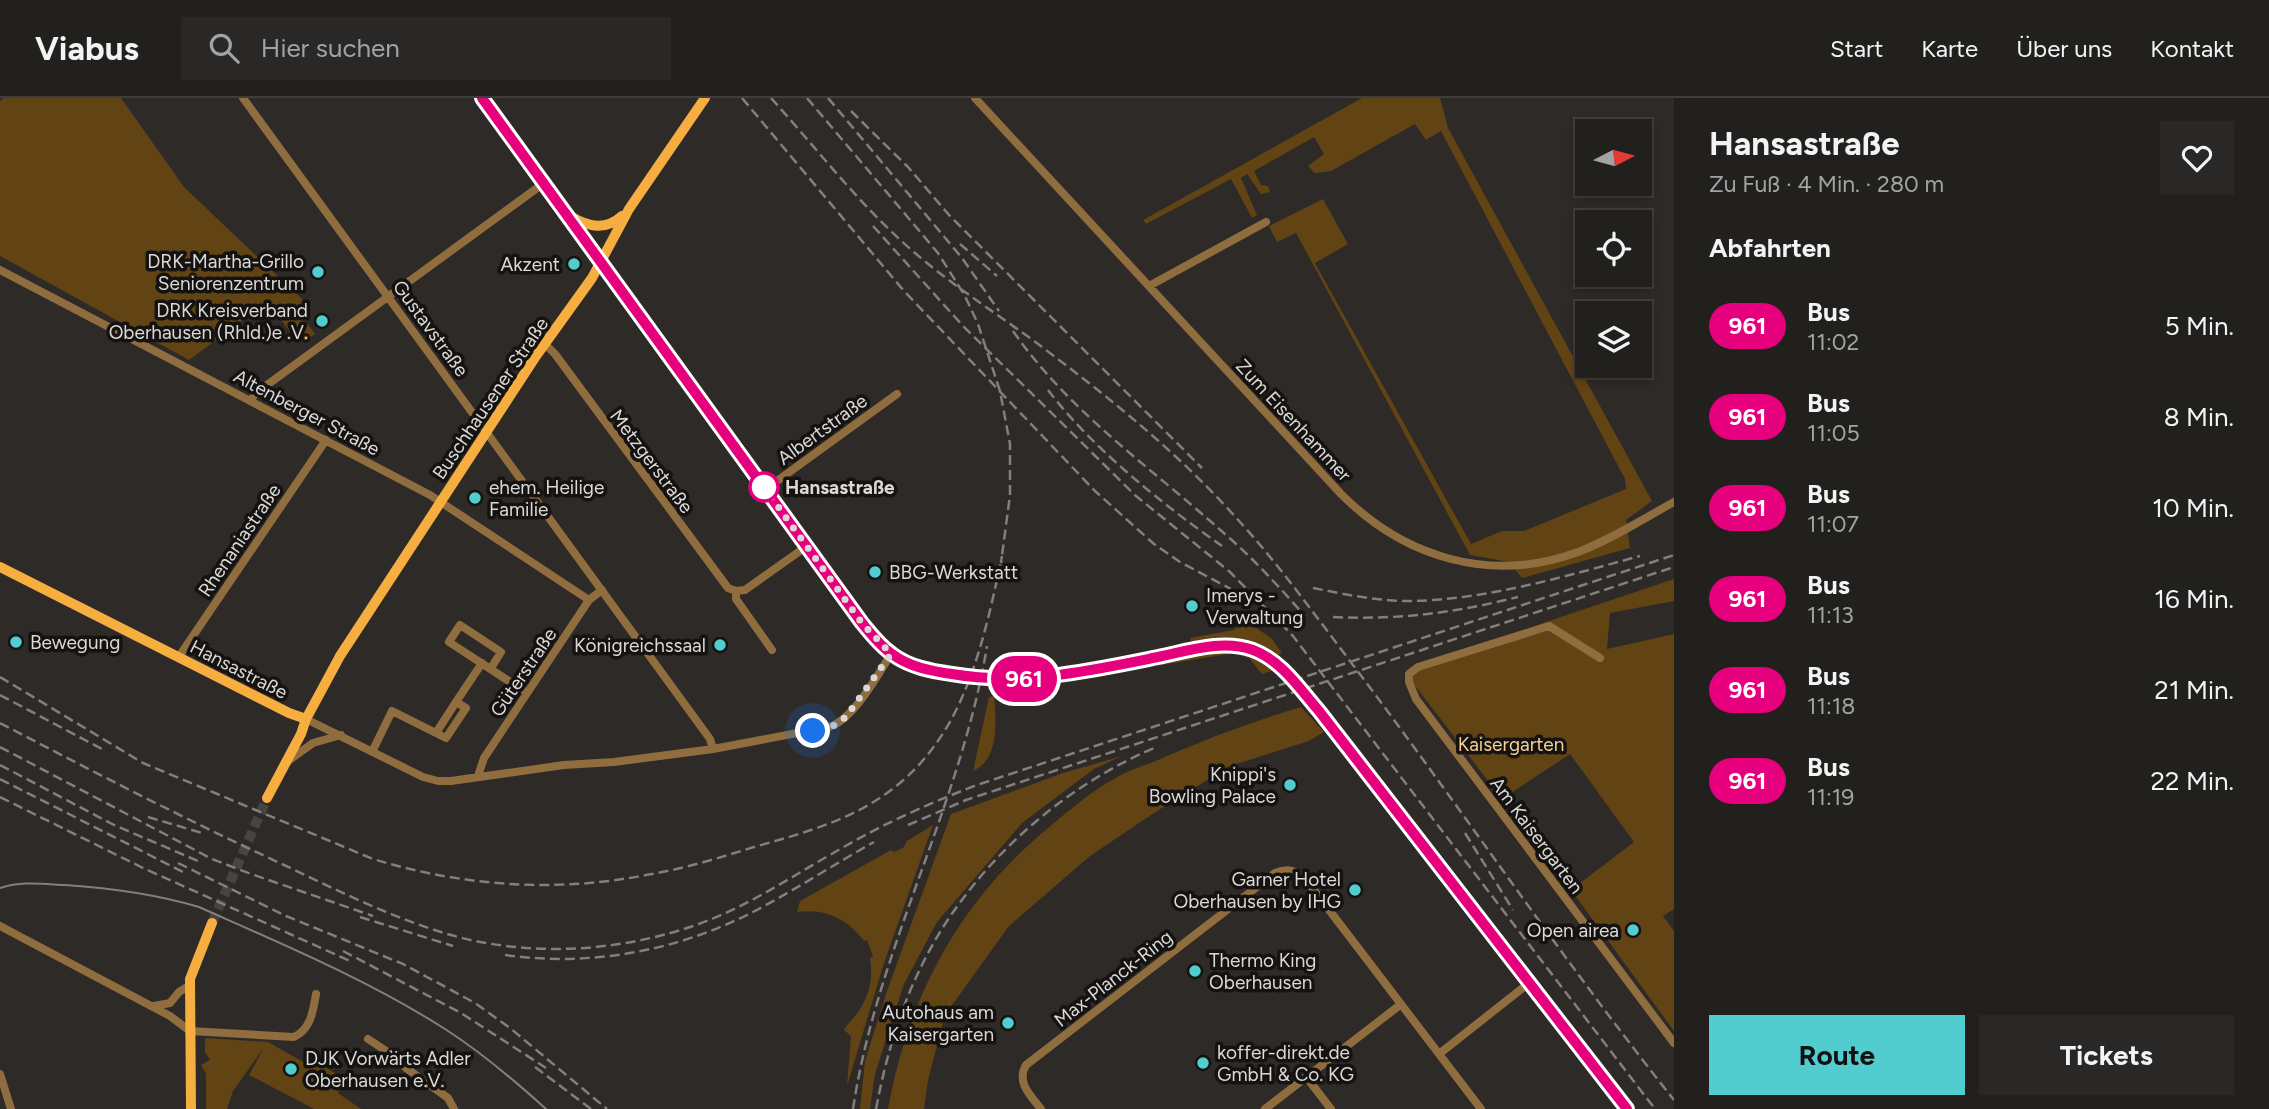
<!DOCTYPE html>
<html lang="de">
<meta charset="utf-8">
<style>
:root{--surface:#22201d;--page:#2a2826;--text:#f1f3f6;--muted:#a2a3a4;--line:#3f3e3b;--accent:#52cdcf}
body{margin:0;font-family:Figtree,sans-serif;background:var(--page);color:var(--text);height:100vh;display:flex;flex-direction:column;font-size:26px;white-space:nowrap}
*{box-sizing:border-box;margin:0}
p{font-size:23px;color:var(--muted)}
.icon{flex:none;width:38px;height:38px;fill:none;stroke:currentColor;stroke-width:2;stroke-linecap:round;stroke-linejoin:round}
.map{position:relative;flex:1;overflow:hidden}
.drawer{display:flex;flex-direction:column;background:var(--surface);width:595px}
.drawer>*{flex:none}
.badge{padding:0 14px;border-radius:23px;font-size:24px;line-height:46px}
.needle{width:46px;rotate:84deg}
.controls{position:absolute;left:1575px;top:21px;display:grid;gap:14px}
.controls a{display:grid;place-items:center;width:77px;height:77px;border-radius:0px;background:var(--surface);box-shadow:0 4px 10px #0003,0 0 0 2px var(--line);font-size:35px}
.you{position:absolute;width:35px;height:35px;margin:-18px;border:5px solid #fff;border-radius:50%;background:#1a73e8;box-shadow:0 0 0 10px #1a73e833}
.map>.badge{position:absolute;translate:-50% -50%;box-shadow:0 0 0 4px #fff}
h2{padding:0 35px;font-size:26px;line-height:63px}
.round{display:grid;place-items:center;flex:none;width:74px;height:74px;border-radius:0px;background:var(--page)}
.headline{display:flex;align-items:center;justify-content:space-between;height:119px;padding:0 35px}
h1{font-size:33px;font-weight:700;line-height:52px}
.primary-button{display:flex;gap:14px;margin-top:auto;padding:14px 35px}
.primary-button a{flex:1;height:80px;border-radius:0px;background:var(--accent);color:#111;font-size:28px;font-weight:700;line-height:80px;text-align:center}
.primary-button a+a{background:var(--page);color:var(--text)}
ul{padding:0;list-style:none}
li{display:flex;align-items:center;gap:21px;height:91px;padding:0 35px}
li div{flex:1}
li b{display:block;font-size:26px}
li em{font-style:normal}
li .badge{min-width:77px;font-weight:700;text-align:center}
header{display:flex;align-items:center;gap:42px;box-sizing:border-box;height:98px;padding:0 35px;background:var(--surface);border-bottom:2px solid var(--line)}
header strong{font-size:33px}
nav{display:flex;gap:38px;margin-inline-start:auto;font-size:24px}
.search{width:490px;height:63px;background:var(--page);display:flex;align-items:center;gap:18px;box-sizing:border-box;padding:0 24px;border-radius:0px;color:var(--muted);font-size:26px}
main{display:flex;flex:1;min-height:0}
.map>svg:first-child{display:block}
</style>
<header>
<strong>Viabus</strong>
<div class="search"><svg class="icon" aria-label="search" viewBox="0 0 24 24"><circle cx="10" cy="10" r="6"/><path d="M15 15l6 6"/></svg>Hier suchen</div>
<nav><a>Start</a><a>Karte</a><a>Über uns</a><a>Kontakt</a></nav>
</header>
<main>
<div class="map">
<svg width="1674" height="1011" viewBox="0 0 1674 1011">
<rect width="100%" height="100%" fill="#2d2a27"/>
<path fill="#624314" d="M3,0H121L184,89L305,204L307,214L304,221L315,236L305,243L298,234L291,235L267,204L189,262L0,158V3Z
M1362,0H1440L1448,30L1652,403L1626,422L1630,450L1522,480L1509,464L1470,457L1296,135L1277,144L1269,128L1323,101L1348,146L1315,165L1471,446L1502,433H1524L1626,391L1625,381L1441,33L1426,42L1415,26L1331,73L1315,75L1308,68L1324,56L1314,39L1254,73L1261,87L1268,88L1270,94L1261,96L1247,76L1241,80L1257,117L1252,120L1231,81L1146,126L1143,122Z
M1674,481V503L1610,515L1607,551L1674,536V811L1663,818L1674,833V933L1571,792L1634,744L1570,656L1502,701L1406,576L1543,525Z
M1245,522L1271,540L1282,555L1274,559L1284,569L1262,576L1249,560L1234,555L1107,576L1018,588L1017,583L1194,550L1190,540L1234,532Z
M994,598C996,623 1000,661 973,673L989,599Z
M1301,609L1324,634L1309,643L1230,668L1157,713L1090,758L1009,828L945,917L928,982L924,1011H888C909,895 962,799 1054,725C1072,710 1093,692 1114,681C1127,673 1143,668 1158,662C1205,641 1252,624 1301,609Z
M1122,658L1094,671L1022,725L937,824L904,886L875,976L870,1011H860L865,963L887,893L951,716L1063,675Z
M933,727L884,865L847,988L851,938L844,932C848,925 853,921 858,914C870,897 873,880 870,860L873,858L867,842L864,843C848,821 825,810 797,814L800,803L891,752L894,754L904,749L907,743Z
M205,940L268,944L305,965L308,959L345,981L338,995L361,1011H314L249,977L263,951L233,993L227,1011H206V976L201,967L210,962L205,954Z"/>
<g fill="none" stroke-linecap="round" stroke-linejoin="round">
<path stroke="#474441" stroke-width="10" stroke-dasharray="10 5" stroke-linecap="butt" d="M212,825L267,700"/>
<path stroke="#906d3e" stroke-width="8" d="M243,0L710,641L713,651
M975,0L1341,396C1405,460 1491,486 1578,454C1612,441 1643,421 1674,404
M0,172L430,397L589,502
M1149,188L1266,124
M546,247L555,256L728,490L736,493L745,492L807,448
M251,302L256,295L544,85
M766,391L897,296
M736,493V501L772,552
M178,560L326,342
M1600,560L1549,528L1418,569L1409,576V584L1416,601L1674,945
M491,570L501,554L460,527L449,544L527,595
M456,604L436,635L446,640L466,610L456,604L482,565
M306,621L423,679L438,683H451L564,667L614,664L713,651L829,629C854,621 877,578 891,556
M372,654L392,613L436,635
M288,663L313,645L341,637
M478,678L484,660L589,502L602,492
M0,828L170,918L190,933L294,939C311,931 313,913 316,896
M154,908L170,905L179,894L189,888
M368,941L397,960L406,970L448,1000L454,1011
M1439,956L1529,885
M0,976L11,1011
M1307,980L1331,1011
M1041,1011C1030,997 1016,984 1026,967L1275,775C1289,769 1297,773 1307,783L1481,1011
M1265,1011L1400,907"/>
<path stroke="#f6ae40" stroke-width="10" d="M482,0L862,525L891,556L917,569L966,579L1002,582L1078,575L1223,548C1247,547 1264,556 1283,570
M570,118C589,129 605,133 622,118
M0,469L289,615L306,621
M1319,613L1627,1011
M267,700L301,636L306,621L340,558L536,258L592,180L629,111L705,0
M191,1011L190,881L212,825"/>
<path stroke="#827f7d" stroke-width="2" d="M0,790C21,783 43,786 65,787C111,790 155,796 199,809C282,846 368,882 445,931C481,954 514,982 546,1011"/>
<path stroke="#827f7d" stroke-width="2.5" stroke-dasharray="10 5" stroke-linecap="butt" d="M742,0L904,193L1095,393L1154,446L1180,464L1231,491
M771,0C818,52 862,110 915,155C951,186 991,212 1030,240C1105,296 1178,354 1240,424C1280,468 1314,516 1350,563C1460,708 1561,860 1674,1002
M807,0L938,155L965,198L978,226L1000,293L1010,346V397L1001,465
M828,0L962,160L999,213
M851,13L908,69L949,117L1202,370
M873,128L963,228L1136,398L1230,474L1293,538L1655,1011
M960,146L997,178
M1013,233C1070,315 1153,371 1226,437C1255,462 1280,490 1305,518
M1048,292C1091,349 1163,407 1222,448
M1313,490C1344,496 1376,503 1409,503C1487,502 1566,478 1640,458
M1333,519C1399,522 1454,515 1518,499
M0,579L143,665L373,761C462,788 555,795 646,777C683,771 719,760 754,749C826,729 889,711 935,647C973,596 989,520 1002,458
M0,597L102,651
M0,625C88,671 177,717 267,759C325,786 382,816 444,835C523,859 612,855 690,829C745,811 792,778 842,750C885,725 930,705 977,687L1674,457
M0,649L212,761L251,776L373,818
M0,667L114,727L198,763
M0,681L183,774
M0,699L143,770L350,863
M148,719L202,735
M908,727L966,702L1674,469
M1465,735L1513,812
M178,765L286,818L403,866L475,905L510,930L607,1011
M360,819L453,848
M343,853L461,915L546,970
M505,857C590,869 677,853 753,814C795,792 833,767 874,744
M535,969L591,1011
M853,1011C877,851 961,707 987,548
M876,1011C886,958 901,907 926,859C973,768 1060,690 1154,650"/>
<path stroke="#f6ae40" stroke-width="10" d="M1283,570L1319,613"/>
</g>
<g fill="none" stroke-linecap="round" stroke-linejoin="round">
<defs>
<path id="line" d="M482,0L862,525C871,536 880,548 892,556C909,569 931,573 952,576C1022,588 1089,573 1158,559C1188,553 1222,541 1253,552C1282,563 1299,590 1319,613L1627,1011"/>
</defs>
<use href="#line" stroke="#fff" stroke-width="16"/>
<use href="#line" stroke="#e6007e" stroke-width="10"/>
<path stroke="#dbd9d7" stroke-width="7" stroke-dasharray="0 12.6" d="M764,389L862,525L891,556L846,619L833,628L813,633"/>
</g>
<g fill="#52cdcf" stroke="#151311" stroke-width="2.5">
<circle cx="574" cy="166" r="7"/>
<circle cx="318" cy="174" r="7"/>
<circle cx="322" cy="223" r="7"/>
<circle cx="475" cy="400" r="7"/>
<circle cx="875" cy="474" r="7"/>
<circle cx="1192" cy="508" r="7"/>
<circle cx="16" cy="544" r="7"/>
<circle cx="720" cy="547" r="7"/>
<circle cx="1290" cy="687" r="7"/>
<circle cx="1355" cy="792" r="7"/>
<circle cx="1633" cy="832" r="7"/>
<circle cx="1195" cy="873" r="7"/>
<circle cx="1008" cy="925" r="7"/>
<circle cx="1203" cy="965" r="7"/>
<circle cx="291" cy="971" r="7"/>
</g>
<circle fill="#fff" stroke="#e6007e" stroke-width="3.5" cx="764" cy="389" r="14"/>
<g text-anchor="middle" stroke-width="7" stroke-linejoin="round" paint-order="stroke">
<g font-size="19" fill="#dbd9d7" stroke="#151311" text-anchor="end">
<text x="304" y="170">DRK-Martha-Grillo<tspan x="304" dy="22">Seniorenzentrum</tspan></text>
<text x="560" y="173">Akzent</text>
<text x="308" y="219">DRK Kreisverband<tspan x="308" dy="22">Oberhausen (Rhld.)e .V.</tspan></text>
<text x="489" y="396" text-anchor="start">ehem. Heilige<tspan x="489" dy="22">Familie</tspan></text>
<text x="889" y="481" text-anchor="start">BBG-Werkstatt</text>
<text x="1206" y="504" text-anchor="start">Imerys -<tspan x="1206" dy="22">Verwaltung</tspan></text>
<text x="30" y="551" text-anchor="start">Bewegung</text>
<text x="706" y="554">Königreichssaal</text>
<text x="1276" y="683">Knippi's<tspan x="1276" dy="22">Bowling Palace</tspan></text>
<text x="1341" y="788">Garner Hotel<tspan x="1341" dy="22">Oberhausen by IHG</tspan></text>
<text x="1619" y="839">Open airea</text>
<text x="1209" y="869" text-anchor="start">Thermo King<tspan x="1209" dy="22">Oberhausen</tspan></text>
<text x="994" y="921">Autohaus am<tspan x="994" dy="22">Kaisergarten</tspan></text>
<text x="1217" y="961" text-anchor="start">koffer-direkt.de<tspan x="1217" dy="22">GmbH &amp; Co. KG</tspan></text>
<text x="305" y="967" text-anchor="start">DJK Vorwärts Adler<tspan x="305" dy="22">Oberhausen e.V.</tspan></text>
</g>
<g font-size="19" fill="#dbd9d7" stroke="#151311">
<text transform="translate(431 230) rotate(54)" y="7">Gustavstraße</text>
<text transform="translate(490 300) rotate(-56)" y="7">Buschhausener Straße</text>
<text transform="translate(307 314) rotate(28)" y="7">Altenberger Straße</text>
<text transform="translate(1294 322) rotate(47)" y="7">Zum Eisenhammer</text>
<text transform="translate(822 331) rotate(-36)" y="7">Albertstraße</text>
<text transform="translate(652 363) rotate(53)" y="7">Metzgerstraße</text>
<text transform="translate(239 442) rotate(-56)" y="7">Rhenaniastraße</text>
<text transform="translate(239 571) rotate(27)" y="7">Hansastraße</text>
<text transform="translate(523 574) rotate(-56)" y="7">Güterstraße</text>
<text transform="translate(1537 737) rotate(53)" y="7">Am Kaisergarten</text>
<text transform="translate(1113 880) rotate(-38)" y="7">Max-Planck-Ring</text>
</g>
<g font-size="19" font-weight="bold" fill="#dbd9d7" stroke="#151311" text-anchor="start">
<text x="785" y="396">Hansastraße</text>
</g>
<g font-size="19" fill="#f7cd95" stroke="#151311">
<text x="1511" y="653">Kaisergarten</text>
</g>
</g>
</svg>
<div class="controls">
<a><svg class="needle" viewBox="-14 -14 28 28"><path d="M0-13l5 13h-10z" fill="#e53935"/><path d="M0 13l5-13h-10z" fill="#a2a3a4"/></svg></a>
<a><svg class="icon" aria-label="locate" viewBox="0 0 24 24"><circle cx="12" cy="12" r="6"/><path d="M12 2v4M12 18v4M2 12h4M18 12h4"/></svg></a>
<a><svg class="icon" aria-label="layers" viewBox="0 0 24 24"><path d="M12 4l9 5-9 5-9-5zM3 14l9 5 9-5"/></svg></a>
</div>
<div class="you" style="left:813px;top:633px"></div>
<b class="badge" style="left:1024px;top:581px;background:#e6007e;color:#fff">961</b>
</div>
<section class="drawer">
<div class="headline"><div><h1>Hansastraße</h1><p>Zu Fuß · 4 Min. · 280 m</p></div><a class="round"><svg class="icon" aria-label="heart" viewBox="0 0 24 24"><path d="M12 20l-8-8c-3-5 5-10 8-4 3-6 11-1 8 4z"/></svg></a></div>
<h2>Abfahrten</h2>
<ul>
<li><span class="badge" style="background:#e6007e;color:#fff">961</span><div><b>Bus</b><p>11:02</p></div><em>5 Min.</em></li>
<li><span class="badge" style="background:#e6007e;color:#fff">961</span><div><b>Bus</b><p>11:05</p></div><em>8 Min.</em></li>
<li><span class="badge" style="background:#e6007e;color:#fff">961</span><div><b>Bus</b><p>11:07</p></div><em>10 Min.</em></li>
<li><span class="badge" style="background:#e6007e;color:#fff">961</span><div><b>Bus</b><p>11:13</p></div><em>16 Min.</em></li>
<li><span class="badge" style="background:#e6007e;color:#fff">961</span><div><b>Bus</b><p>11:18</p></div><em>21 Min.</em></li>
<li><span class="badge" style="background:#e6007e;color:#fff">961</span><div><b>Bus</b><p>11:19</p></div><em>22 Min.</em></li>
</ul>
<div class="primary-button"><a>Route</a><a>Tickets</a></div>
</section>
</main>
